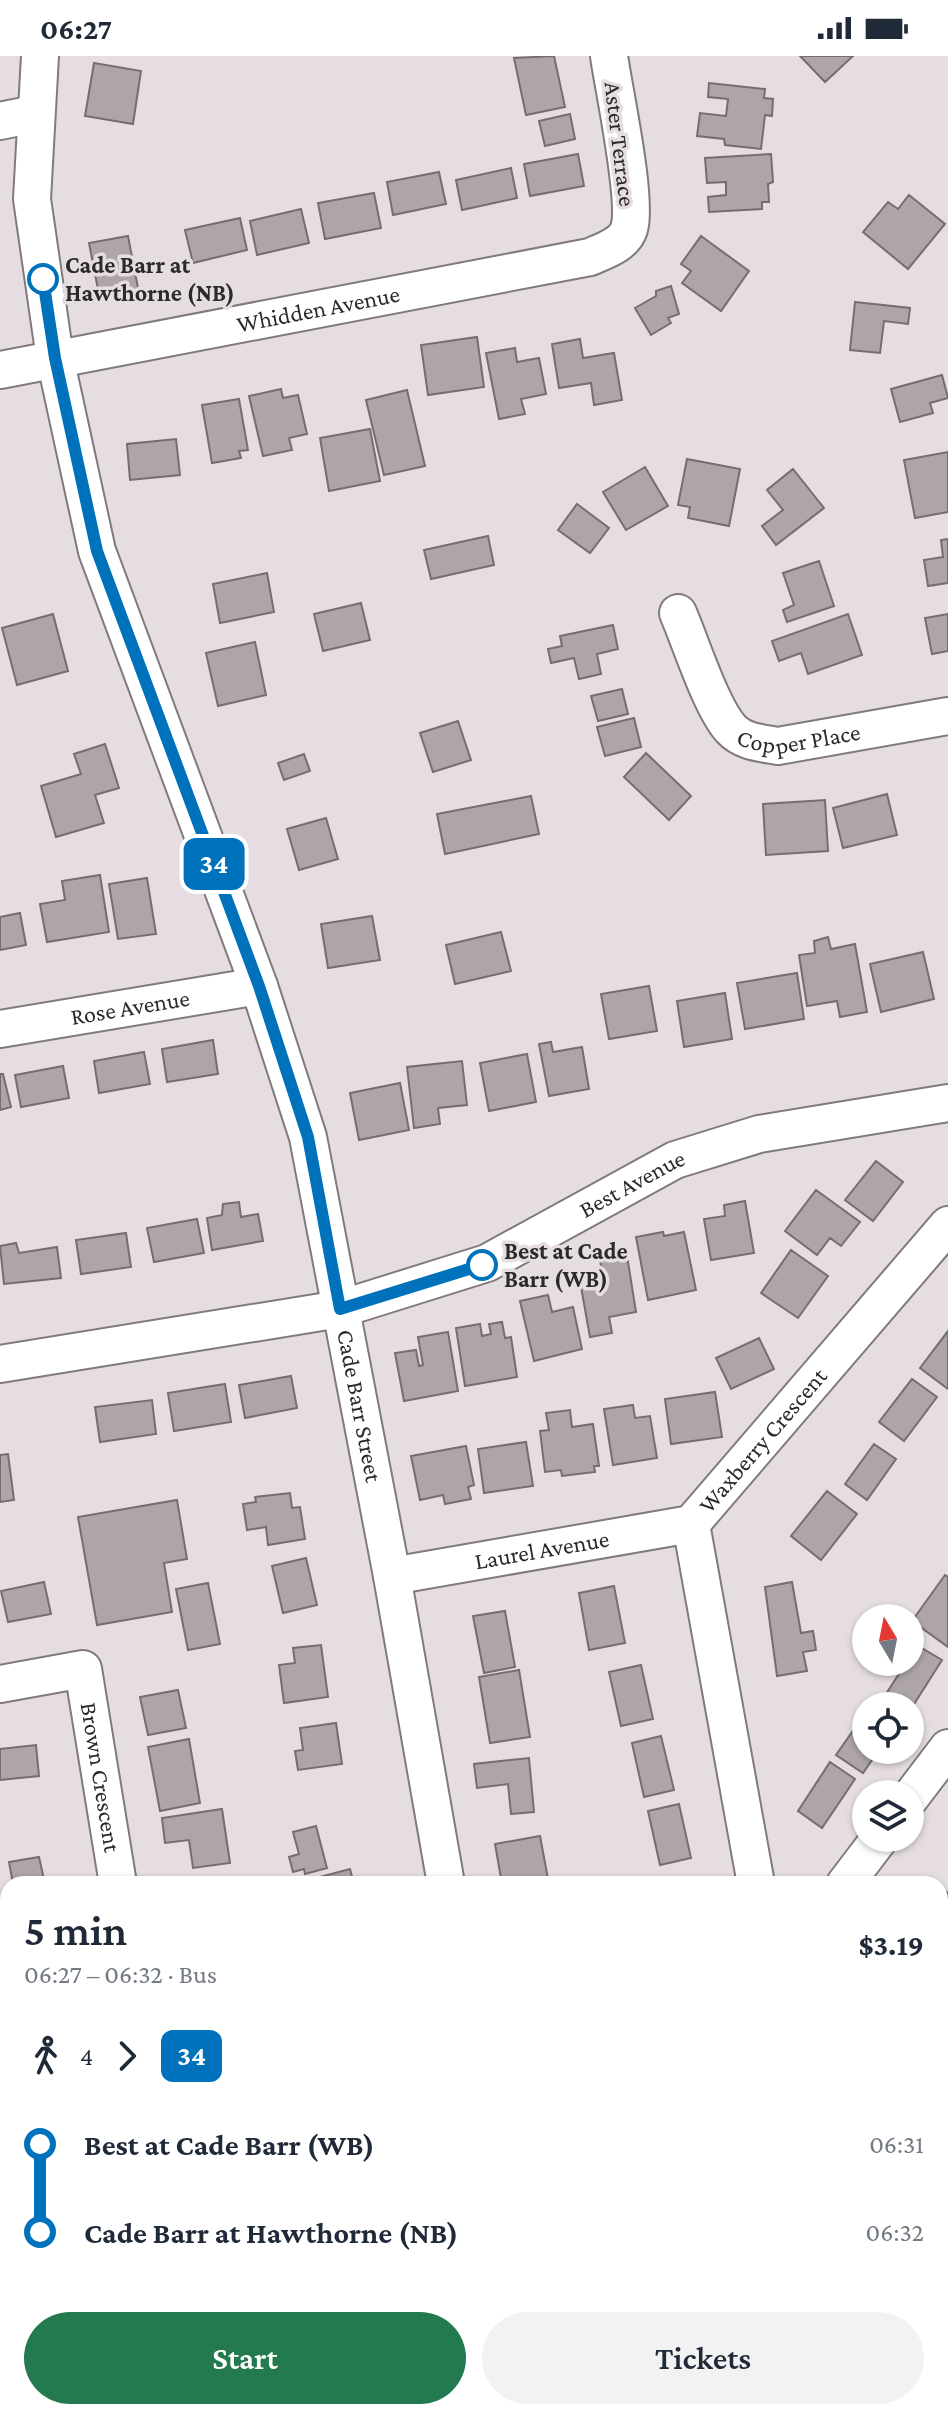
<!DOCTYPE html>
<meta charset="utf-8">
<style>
:root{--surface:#fff;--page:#f2f2f3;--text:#1f2937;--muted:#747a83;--accent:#237a4e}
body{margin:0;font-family:"Crimson Pro",serif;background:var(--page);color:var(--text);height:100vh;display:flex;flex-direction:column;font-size:30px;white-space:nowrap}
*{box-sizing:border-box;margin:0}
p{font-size:26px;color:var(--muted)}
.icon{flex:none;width:44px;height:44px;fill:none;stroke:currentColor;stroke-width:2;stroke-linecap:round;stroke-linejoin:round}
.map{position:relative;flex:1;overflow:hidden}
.side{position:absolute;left:0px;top:1820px;width:948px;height:544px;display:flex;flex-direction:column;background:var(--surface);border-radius:24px 24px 0 0;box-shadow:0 2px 6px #0004}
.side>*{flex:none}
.badge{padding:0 16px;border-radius:12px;font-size:28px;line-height:52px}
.needle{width:52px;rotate:350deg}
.fabs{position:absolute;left:852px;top:1548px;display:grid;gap:16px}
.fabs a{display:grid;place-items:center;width:72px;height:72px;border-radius:50%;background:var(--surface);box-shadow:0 2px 6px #0004;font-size:40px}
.map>.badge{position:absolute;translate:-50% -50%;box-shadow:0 0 0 4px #fff}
.legs{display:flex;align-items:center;gap:12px;height:88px;padding:0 24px;font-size:26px}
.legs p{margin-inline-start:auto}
.summary{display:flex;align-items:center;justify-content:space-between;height:136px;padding:0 24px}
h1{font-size:44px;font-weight:600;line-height:60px}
.button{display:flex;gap:16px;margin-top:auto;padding:16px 24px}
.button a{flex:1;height:92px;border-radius:48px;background:var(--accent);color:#fff;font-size:32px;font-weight:600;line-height:92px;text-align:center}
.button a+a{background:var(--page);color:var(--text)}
ul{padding:0 24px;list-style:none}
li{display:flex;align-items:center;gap:28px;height:88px;font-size:30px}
li i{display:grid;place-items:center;width:12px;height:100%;margin:0 10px;background:currentColor}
li i::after{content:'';width:20px;height:20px;margin:-10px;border:6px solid;border-radius:50%;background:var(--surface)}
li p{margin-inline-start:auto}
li:first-child i{background:linear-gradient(#0000 50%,currentColor 0)}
li:last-child i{background:linear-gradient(currentColor 50%,#0000 0)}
.status{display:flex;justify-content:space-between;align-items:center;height:56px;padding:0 40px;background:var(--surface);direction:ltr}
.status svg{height:22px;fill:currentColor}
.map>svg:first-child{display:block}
</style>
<div class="status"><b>06:27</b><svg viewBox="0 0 49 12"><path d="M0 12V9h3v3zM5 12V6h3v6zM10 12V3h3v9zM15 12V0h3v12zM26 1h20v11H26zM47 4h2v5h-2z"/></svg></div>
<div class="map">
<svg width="948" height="2364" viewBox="0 0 948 2364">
<rect width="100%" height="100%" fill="#e5dde2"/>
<path fill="#aea6a6" stroke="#766e6e" stroke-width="2" d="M554,0L565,51L526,59L514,2Z
M800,0H853L825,26Z
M94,7L141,15L133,68L85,60Z
M709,27L765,33L764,42L773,43L772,60L765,59L761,93L725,89L724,83L697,80L700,57L726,60L728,43L708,41Z
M570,58L575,83L545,90L539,65Z
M578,98L584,130L530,140L524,108Z
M771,98L773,126L768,128L769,146H762V153L709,156L708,141L726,139V126L707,127L705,102Z
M511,112L517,142L462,154L456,124Z
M439,116L446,148L393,159L387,126Z
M374,137L381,172L325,183L318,147Z
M909,139L945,168L908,213L863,176L888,146L898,153Z
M301,153L309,187L257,199L250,165Z
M240,162L247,194L193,207L185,174Z
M128,180L139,237L100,244L89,187Z
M701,180L749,215L721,255L682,227L691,215L681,208Z
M671,230L679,258L668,262L671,267L651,279L635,252L656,240V235Z
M855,246L910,252L908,268L884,265L880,297L850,294Z
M477,281L484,331L428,339L421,289Z
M580,283L583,302L614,297L622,344L594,349L591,327L559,332L552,288Z
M515,292L517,306L539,302L546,338L521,343L525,358L499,363L486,297Z
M942,319L948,342L930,347L933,357L900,366L891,333Z
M281,333L283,342L298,339L307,378L289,382L292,394L263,400L249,340Z
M407,334L425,410L384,419L366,344Z
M239,343L248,394L239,395L241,402L212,407L202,349Z
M370,373L380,425L329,435L320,382Z
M176,383L180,419L130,424L127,388Z
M948,396V456L915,462L904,404Z
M687,403L740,413L729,470L688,462L690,451L678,449Z
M645,411L668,450L626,474L603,436Z
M793,413L824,452L776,489L762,470L783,454L767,434Z
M577,448L609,472L590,497L558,474Z
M488,480L494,509L431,523L424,494Z
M948,483V527L928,530L924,504L943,501L941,484Z
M819,505L834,550L787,566L783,554L794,549L783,517Z
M267,517L274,556L220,567L213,528Z
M361,547L370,584L323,595L314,558Z
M53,558L68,615L17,629L2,572Z
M848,558L862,599L808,618L801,597L779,605L772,585Z
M948,558V595L932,598L925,562Z
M613,569L618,593L597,598L601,618L579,623L574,602L551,607L548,593L562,590L560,580Z
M255,586L266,639L218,650L206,597Z
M622,633L628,658L598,665L591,640Z
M634,662L641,691L605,700L597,671Z
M458,665L471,704L433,716L420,677Z
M105,688L119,732L95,739L104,767L56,781L41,730L81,718L74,698Z
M646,697L691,740L669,764L624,721Z
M304,698L310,715L284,724L278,707Z
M887,738L897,779L843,792L833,752Z
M531,740L539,778L445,798L437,758Z
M825,744L828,795L766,799L763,748Z
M326,762L338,803L299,814L287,773Z
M100,819L109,876L47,886L40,848L65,844L62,825Z
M147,822L156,878L118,883L109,828Z
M20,857L26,889L0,894V861Z
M372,860L380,904L328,912L321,868Z
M501,876L511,915L455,928L446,889Z
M828,881L831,893L855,888L867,956L840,961L837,945L807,950L799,899L815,897L814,885Z
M923,896L934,943L881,956L870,908Z
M797,917L804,963L745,973L737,927Z
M649,930L657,975L609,983L601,938Z
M725,937L732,983L684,991L677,945Z
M213,984L218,1018L167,1026L162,993Z
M551,986L553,996L582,991L589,1033L549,1040L539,988Z
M144,996L150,1028L99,1037L94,1005Z
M527,998L536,1046L489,1055L480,1007Z
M462,1005L467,1049L438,1052L440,1068L414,1072L407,1011Z
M63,1010L69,1042L21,1051L15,1019Z
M0,1018H3L11,1051L0,1054Z
M400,1027L409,1074L359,1084L350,1037Z
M876,1105L903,1126L873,1165L845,1144Z
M816,1134L860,1166L841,1190L830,1182L817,1199L785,1175Z
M745,1145L754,1197L711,1204L704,1163L725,1160L724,1149Z
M239,1146L241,1161L258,1158L263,1185L212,1194L207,1162L222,1159L223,1148Z
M197,1163L204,1197L154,1206L147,1172Z
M663,1176L664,1180L684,1176L696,1234L648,1244L636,1181Z
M126,1177L131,1211L81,1218L76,1184Z
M16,1187L19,1197L57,1191L61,1222L4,1228L0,1190Z
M626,1193L636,1256L609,1261L612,1277L590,1281L579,1220L602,1216L599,1198Z
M791,1194L828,1220L798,1262L761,1237Z
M548,1239L552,1256L573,1251L582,1293L534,1305L520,1245Z
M502,1266L505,1282L511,1281L517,1321L465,1330L456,1272L480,1268L482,1280L491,1278L489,1268Z
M948,1275V1333L920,1312Z
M448,1276L458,1335L404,1345L395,1297L416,1294L419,1310L423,1309L418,1281Z
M759,1282L774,1313L731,1333L716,1302Z
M291,1320L297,1352L245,1362L239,1329Z
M912,1323L937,1341L904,1385L879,1366Z
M225,1328L231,1366L174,1375L168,1337Z
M715,1336L722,1381L671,1388L665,1343Z
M152,1344L156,1378L100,1386L95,1351Z
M633,1349L635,1362L650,1360L657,1402L613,1409L604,1353Z
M570,1354L572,1371L593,1368L599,1410H594L595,1416L562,1420L561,1414L545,1416L540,1375L549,1374L546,1357Z
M526,1386L533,1430L484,1437L478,1393Z
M874,1388L896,1403L867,1444L845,1428Z
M466,1390L474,1429L468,1431L471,1443L445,1448L443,1439L420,1444L411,1400Z
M8,1398L14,1444L0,1446V1399Z
M827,1435L857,1458L821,1504L791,1480Z
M290,1437L292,1452L300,1451L305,1483L268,1489L266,1471L247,1474L243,1448L256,1446L255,1441Z
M177,1444L187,1503L164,1507L172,1556L97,1569L78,1461Z
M306,1502L317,1549L283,1557L272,1510Z
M945,1519L948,1521V1591L912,1565Z
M44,1526L51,1558L8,1566L1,1535Z
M792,1526L801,1577L813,1575L816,1594L803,1596L807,1615L777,1620L765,1531Z
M208,1527L220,1588L188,1594L176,1533Z
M614,1530L625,1587L589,1594L579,1537Z
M505,1555L515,1611L484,1617L473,1560Z
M910,1585L942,1604L911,1653L886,1638L902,1613L890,1606H910Z
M321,1589L328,1641L284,1647L279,1609L295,1607L293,1592Z
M641,1609L653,1663L621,1670L609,1616Z
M519,1614L530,1681L490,1687L479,1621Z
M178,1634L186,1672L148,1679L140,1641Z
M866,1656V1694H879L863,1717L836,1699Z
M336,1667L342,1708L298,1714L295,1695L303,1694L300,1672Z
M661,1680L674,1734L644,1741L632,1687Z
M189,1683L200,1747L160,1755L148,1691Z
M36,1689L39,1720L0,1724V1693Z
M529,1702L534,1756L511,1758L508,1728L477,1732L474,1708Z
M830,1706L855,1723L822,1772L798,1755Z
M679,1748L691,1802L660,1809L648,1755Z
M222,1753L230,1807L193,1812L189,1784L165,1787L162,1762Z
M316,1770L327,1812L305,1818L304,1813L293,1816L289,1801L299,1798L293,1776Z
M540,1780L549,1828H502L495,1788Z
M39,1801L45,1828H13L9,1806Z
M350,1813L354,1828H322L320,1821Z
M940,1831L948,1837V1868L940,1879Z
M8,1998V2033L0,2035V2000Z
M8,2271V2307L0,2309V2273Z
M292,2356H336L337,2364H293Z"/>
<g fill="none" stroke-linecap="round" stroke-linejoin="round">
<defs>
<g id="minor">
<path id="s1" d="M40,0L32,143L55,302L97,495L259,930L308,1081L392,1520L446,1828"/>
<path d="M0,65L34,58"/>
<path id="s2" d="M0,314L590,201C603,195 624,189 629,173C638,145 614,35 609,0"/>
<path id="s3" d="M678,557C691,587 711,651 731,673C743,686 761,687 778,690L948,660"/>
<path id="s4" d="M0,973L259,930"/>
<path id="s5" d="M0,1308L340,1253L487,1207L675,1104L759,1078L948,1047"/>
<path id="s6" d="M691,1468L948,1169"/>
<path d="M691,1468L756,1828"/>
<path id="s7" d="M392,1520L691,1468"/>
<path id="s8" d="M0,1628L83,1613L118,1828"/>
<path d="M910,1742L948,1692"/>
<path d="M845,1828L880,1782"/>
<path d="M0,1948L8,1947"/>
<path d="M940,2217L948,2210"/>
<path d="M71,2364L117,2356"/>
<path d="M554,2364L575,2356"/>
</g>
</defs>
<use href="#minor" stroke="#807a7e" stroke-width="40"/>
<use href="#minor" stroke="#fff" stroke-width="36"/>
</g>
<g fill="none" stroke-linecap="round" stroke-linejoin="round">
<defs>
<path id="line-1" d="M43,223L55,302L97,495L259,930L308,1081L340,1253L482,1209"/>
</defs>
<use href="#line-1" stroke="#fff" stroke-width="18"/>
<use href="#line-1" stroke="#0072bc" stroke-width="12"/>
</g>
<g fill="#fff" stroke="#0072bc" stroke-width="4">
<circle cx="43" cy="223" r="14"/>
<circle cx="482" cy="1209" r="14"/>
</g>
<g text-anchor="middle" stroke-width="7" stroke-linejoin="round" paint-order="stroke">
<g font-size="24" fill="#2c292b" stroke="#e5dde2">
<text transform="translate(620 88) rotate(83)" y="8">Aster Terrace</text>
<text dy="8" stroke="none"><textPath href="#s2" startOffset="324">Whidden Avenue</textPath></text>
<text dy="8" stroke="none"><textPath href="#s3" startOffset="200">Copper Place</textPath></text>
<text dy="8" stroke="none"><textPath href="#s4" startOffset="132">Rose Avenue</textPath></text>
<text dy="8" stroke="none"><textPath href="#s5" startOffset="664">Best Avenue</textPath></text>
<text dy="8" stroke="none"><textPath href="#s1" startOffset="1398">Cade Barr Street</textPath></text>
<text dy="8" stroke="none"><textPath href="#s6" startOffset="110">Waxberry Crescent</textPath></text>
<text dy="8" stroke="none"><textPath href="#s7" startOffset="152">Laurel Avenue</textPath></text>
<text dy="8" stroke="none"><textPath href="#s8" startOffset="194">Brown Crescent</textPath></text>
</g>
<g font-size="24" font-weight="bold" fill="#2c292b" stroke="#e5dde2" text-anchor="start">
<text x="65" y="217">Cade Barr at<tspan x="65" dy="28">Hawthorne (NB)</tspan></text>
<text x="504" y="1203">Best at Cade<tspan x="504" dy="28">Barr (WB)</tspan></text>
</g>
</g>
</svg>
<div class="fabs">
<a><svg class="needle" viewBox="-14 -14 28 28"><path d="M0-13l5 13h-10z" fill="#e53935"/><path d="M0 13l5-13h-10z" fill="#747a83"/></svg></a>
<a><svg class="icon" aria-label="locate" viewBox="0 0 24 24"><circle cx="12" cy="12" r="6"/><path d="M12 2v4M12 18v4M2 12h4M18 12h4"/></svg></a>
<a><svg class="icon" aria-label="layers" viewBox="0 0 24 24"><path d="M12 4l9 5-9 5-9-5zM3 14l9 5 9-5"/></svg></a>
</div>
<b class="badge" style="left:214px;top:808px;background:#0072bc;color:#fff">34</b>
<section class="side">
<div class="summary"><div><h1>5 min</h1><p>06:27 – 06:32 · Bus</p></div><b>$3.19</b></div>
<div class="legs"><svg class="icon" aria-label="walk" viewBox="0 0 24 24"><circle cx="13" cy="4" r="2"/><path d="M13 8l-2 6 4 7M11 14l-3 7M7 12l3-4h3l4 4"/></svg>4<svg class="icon" aria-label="forward" viewBox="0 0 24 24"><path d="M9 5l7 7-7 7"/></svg><b class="badge" style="background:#0072bc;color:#fff">34</b></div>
<ul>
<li><i style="color:#0072bc"></i><b>Best at Cade Barr (WB)</b><p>06:31</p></li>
<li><i style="color:#0072bc"></i><b>Cade Barr at Hawthorne (NB)</b><p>06:32</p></li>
</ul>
<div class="button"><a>Start</a><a>Tickets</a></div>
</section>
</div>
